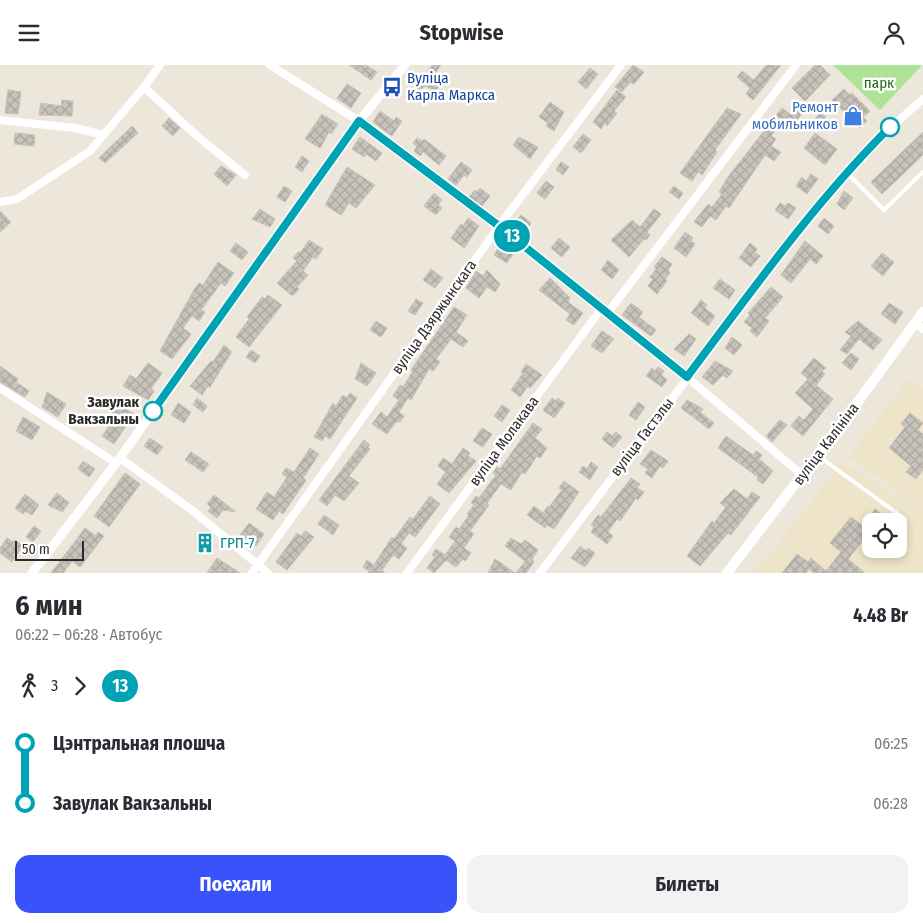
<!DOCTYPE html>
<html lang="ru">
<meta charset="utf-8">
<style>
:root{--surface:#fff;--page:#f2f2f3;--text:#2b2b33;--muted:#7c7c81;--accent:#3953fb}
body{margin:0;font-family:"Fira Sans Condensed",sans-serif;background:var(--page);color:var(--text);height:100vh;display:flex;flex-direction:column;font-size:19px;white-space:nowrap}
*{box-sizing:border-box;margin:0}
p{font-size:16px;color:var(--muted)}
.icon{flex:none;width:28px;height:28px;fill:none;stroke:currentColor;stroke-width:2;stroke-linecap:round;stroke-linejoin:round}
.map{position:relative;height:508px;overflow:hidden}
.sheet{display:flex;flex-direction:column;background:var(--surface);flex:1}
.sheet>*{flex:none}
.badge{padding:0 10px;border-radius:16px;font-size:18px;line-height:32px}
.buttons{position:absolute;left:862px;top:448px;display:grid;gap:10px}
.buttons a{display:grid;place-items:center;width:45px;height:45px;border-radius:10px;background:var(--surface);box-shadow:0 2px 8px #0003;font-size:25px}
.scale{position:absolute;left:15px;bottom:12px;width:69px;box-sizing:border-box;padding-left:5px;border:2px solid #2a2a2a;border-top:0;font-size:14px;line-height:18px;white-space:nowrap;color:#2a2a2a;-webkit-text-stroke:4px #fff;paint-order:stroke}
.map>.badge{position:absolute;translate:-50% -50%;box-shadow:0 0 0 2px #fff}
.legs{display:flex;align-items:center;gap:8px;height:55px;padding:0 15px;font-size:16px}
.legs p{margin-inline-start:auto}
.headline{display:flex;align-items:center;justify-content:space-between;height:85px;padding:0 15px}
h1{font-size:28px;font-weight:700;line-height:38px}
.cta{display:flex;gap:10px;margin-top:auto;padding:10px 15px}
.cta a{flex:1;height:58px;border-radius:15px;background:var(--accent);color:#fff;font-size:20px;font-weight:700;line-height:58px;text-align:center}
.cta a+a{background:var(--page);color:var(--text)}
ul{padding:0 15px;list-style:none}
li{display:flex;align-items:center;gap:18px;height:60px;font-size:19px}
li i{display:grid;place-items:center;width:8px;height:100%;margin:0 6px;background:currentColor}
li i::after{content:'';width:12px;height:12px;margin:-6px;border:4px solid;border-radius:50%;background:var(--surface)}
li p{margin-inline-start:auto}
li:first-child i{background:linear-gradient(#0000 50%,currentColor 0)}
li:last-child i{background:linear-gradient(currentColor 50%,#0000 0)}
header{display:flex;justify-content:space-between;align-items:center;height:65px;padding:0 15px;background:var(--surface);font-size:22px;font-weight:700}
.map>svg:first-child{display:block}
</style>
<header><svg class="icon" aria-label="menu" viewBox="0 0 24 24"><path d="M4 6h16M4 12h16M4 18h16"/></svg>Stopwise<svg class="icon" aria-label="person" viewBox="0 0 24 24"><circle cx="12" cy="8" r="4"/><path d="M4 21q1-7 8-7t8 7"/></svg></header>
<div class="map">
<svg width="923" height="508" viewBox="0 0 923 508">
<defs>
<pattern id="building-cross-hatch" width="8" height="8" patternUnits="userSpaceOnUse" patternTransform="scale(1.25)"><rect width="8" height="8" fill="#c7c2bb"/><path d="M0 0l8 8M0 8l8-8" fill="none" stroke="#aba7a1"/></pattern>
</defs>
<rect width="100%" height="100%" fill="#ece6db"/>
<path fill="#eee4ca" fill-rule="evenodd" d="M909,312L923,323V445L849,392Z
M843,397L923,447V508H754ZM871,456H899V484H871Z"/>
<path fill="#ade397" d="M833,0H922L880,45Z"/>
<path fill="url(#building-cross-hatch)" stroke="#c7c2b5" d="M349,0H366L377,7L371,15Z
M432,0H441L436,7L439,10L437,13L442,17L435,27L426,21L419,25L411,19L418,10L423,14Z
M633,0L644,7L634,19L630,17L622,27L615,22Z
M766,0H781L753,35L746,29L750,23L737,12L742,6L754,15Z
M815,0H820L830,10L805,36L792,23Z
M590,3L598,9L586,24L578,17Z
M347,19L361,28L351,43L337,33Z
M844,24L850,30L852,28L870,46L863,52L867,56L860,63L832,35Z
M8,25L21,27L18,49L5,48Z
M617,25L626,32L614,46L617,48L607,61L605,58L601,64L593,57Z
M62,35L73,36L72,51L39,50L41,38L61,41Z
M550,37L564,47L554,66L546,61L548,58L539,52Z
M798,40L804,45L795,58L792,56L786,65L779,60L771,71L776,74L771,81L781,87L774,96L765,90L729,143L726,141L716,155L710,151L702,162L694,157L708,139L712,142L722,129L719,127L728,112L782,43L791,50Z
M727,43L741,49L715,85L717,87L702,110L698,107L692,116L680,108Z
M380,46L394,56L396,52L402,56L392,71L373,57Z
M820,48L826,52L820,60L814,55Z
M322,49L338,59L331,69L329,67L320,83L305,74Z
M169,53L180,63L173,71L162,61Z
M132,61L138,68L105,98L99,93Z
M923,67V90L882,129L871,117Z
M15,68L35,70L34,81L14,79Z
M815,68L837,84L825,100L804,83Z
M583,69L591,75L581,88L573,82Z
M360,72L382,88L376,96L366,89L364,92L352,84Z
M519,72L538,82L530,94L513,80Z
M417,73L422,76L424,74L446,91L439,100L423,87L420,91L414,86L417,82L413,78Z
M302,91L309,96L302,107L295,102Z
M461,97L472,105L467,112L464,110L456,120L448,114Z
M561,97L569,102L563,110L556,105Z
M221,101L236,110L227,121L214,109Z
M347,102L375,120L356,143L349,138L341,150L325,140Z
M811,109L818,114L807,129L796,121L802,112L806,116Z
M546,116L554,122L545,134L537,128Z
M284,121L292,126L285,137L277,132Z
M674,121L683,128L679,134L669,127Z
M480,123L490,131L482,141L469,132L475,125L477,127Z
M844,126L853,133L844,145L837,139Z
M434,128L442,135L438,140L442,143L436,150L424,141Z
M780,138L785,141L788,138L796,143L788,154L775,145Z
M260,144L275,154L270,162L252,154Z
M654,144L661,149L647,167L650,170L646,175L644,174L629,192L611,175L632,155L640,162Z
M0,146L11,157L0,167Z
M521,150L531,158L523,169L512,160Z
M468,153L479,161L464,183L451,173L461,159L463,161Z
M824,153L834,161L828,169L818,161Z
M685,167L693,173L691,176L695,179L686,192L674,183Z
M559,173L570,182L562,192L551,183Z
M309,175L323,184L316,194L313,192L303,206L308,210L297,222L299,224L294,230H291L277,218L297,196L293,193L298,187L300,188Z
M805,176L823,191L816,199L810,194L791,218L781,210Z
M236,178L248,187L242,195L230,186Z
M750,178L757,184L755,187L760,191L751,202L739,193Z
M500,180L513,189L507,198L494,190Z
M882,188L894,197L883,211L871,201Z
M662,192L672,199L668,205L670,207L665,215L667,216L657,229L648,221L653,214L650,212L656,204L654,202Z
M608,195L619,205L612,214L601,205Z
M218,197L234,208L225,221L221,218L201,245L205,247L199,256L192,251L183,263L191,269L172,294L160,286L195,223L199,218L203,220Z
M431,204L443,213L435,223L423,215Z
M487,205L500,219L495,227L487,222L479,233L466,223L476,206L483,211Z
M550,213L570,233L568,237L583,248L574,260L566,255L570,249L539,225Z
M720,214L735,225L729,234L713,223Z
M771,222L783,232L765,253L769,256L757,272L750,266L752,263L744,257L750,250L748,248Z
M268,230L282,240L249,282L236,272L249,254L247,252L262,232L265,234Z
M416,234L423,238L415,250L408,246Z
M701,235L707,240L705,243L715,251L708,261L691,248Z
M631,238L643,247L639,252L656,265L651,271L622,250Z
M889,238L903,247L895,259L881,249Z
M454,242L467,250L456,267L468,276L463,282L451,274L436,294L440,297L433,306L429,304L411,335L408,333L399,347L404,351L400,357L397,356L387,369L372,359L381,347L387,352L399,335L393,331L400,320L403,322L413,306L411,305Z
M376,256L387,263L381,272L370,265Z
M858,256L882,275L873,285L859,274L847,289L840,285L851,271L845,267Z
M602,266L614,274L602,288L591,281Z
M689,269L696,274L684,291L674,284Z
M732,272L742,280L734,290L725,283Z
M224,280L231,286V288L210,322L208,321L202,330L190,321L211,296L213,297Z
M251,285L260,291L255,298L246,292Z
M851,288L859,294L851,305L842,298Z
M814,293L826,303L822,306L825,309L816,320L833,334L803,371L791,361L799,351L804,355L813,344L795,328L808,314L801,308Z
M715,296L733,306L727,313L723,310L713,320L702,312Z
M148,298L162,308L151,324L154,326L148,335L123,321L130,310L136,314Z
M361,298L376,308L367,321L355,314Z
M526,299L542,310L530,323L528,321L520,332L511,325L523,308L521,307Z
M0,301L18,314L16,317L29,326L25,332L0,317Z
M658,302L664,306L661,310L667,315L662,322L646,311L652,303L655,306Z
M47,327L66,339L58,352L42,342Z
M350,328L357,333L330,374L325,371L322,376L314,372L333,338L336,341L343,330L347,333Z
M197,333L207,341L203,347L193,340Z
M552,333L556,336L558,333L565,338L554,353L543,345Z
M687,335L703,344L700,347L714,358L709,364L681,343Z
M638,337L645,342L636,355L629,350Z
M117,338L134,349L114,379L102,371L117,350L112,347Z
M178,338L191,347L184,358L171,350Z
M502,340L510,345L502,357L494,351Z
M910,348L923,358L918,365L923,369V405L916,414L906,407L911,401L889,383L905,362L901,359Z
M23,352L40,362L32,375L16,366Z
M780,355L787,360L772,377L766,371Z
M533,358L542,364L535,373L547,383L540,393L537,391L525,409L522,407L511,425L501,419L487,438L489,440L470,466L474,469L464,483L471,488L465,496L463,494L456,502L446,495L434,508L427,503L435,492L432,490L436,484L445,490L455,476L449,472L456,462L459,464L469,450L467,449L474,440L471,438L476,431L479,433L496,410L493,408L497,402L500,404Z
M482,363L492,369L483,382L473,376Z
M607,367L612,371L616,367L622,372L613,383L602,374Z
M726,371L753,390L756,386L762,390L759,394L773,406L763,419L757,415L758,412L718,383Z
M150,373L163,382L157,390L144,381Z
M364,375L370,380L368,382L370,384L349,411L359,418L344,436L335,430L327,441L319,435Z
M310,383L319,389L303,413L306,415L302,421L283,449L279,446L273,455L256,444L267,427L274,432L287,412L282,409L286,403L294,407Z
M463,383L470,388L468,391L476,396L449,428L437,419L446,407L438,401L443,393L452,399Z
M651,385L668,396L663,403L660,401L652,413L645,408L648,404L640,399Z
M191,387L209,399L203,407L185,395Z
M83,396L95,404L89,412L78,404Z
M591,397L598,402L590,415L579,407L583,401L587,404Z
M125,408L140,419L109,462L94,451Z
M631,413L640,419L637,423L644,427L638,435L636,433L620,456L617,454L608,467L613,471L607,479L591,467L594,462L591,460L598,450L601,452Z
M564,416L579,427L554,464L547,460L545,463L527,450L534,441L543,448L548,441L549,442L562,425L559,423Z
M734,424L747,434L752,427L760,432L731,470L728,468L700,501L687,491L712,456L714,458L726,442L720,438Z
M57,428L69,438L62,447L48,440Z
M25,429L39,440L32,450L25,446L23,449L15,443Z
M214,430L236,447L223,445L217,453L208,446L211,442L207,439Z
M430,431L440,439L415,472L409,468L401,479L407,483L399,494L393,490L382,505L385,508H368L369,506L363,502L367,495L374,500L392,472L394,474L410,452L413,454Z
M875,444L886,452L882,456L871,450Z
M324,450L339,460L333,470L318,459Z
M851,452L870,467L848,494L865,508H814L809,504L806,508H782L797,489L808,497L811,493L826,506L841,487L830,478Z
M249,458L264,469L256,481L240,470Z
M34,461L41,466L33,477L26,472Z
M85,463L96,471L98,467L104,471L80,502L72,496L63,508H51Z
M305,466L314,472L287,505L276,497L297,468L301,471Z
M7,473L13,477L15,475L23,481L12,497L0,488V483Z
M511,473L521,479L525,475L538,485L532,494L534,497L526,508H516L525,496L505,481Z
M580,481L586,486L588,483L595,488L585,502L571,493Z
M217,493L240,508H207Z
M495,494L501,498L515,508H488Z"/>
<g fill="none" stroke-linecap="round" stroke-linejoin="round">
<path stroke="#fff" stroke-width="4" d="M846,107L884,145L923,107
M817,390L905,454"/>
<path stroke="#fff" stroke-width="8" d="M270,0L359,56L499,161L687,312L802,410
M144,22L197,71L245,110
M0,55L75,63L104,70
M0,137L17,134L90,86L144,22L160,0
M607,249L796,0
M915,258L923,264
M0,323L116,398
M120,393L193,446L268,508
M252,508L499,161L621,0
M407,508L601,244
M540,508L811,150C846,108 881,69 923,34"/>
<path stroke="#fff" stroke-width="9" d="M32,508L120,393L359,56L405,0"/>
<path stroke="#fff" stroke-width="10" d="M727,508L860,334L923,247"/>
</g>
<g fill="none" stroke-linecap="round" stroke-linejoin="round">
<defs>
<path id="line-1" d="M153,346L359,56L499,161L687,312C751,227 814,138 890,62"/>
</defs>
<use href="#line-1" stroke="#fff" stroke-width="11"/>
<use href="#line-1" stroke="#00a3b4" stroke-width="8"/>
</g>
<defs>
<symbol id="bus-bare" viewBox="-9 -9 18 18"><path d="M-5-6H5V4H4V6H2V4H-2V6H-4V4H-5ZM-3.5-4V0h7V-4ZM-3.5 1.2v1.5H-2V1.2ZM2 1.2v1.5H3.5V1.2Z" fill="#1a4fb4" stroke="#fff" stroke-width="2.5" paint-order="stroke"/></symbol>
<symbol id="shop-bare" viewBox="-9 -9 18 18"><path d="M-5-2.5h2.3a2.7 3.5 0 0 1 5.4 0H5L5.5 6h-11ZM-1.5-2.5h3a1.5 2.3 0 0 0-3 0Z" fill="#3f7fe0" stroke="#fff" stroke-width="2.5" paint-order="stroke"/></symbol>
<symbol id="building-bare" viewBox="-9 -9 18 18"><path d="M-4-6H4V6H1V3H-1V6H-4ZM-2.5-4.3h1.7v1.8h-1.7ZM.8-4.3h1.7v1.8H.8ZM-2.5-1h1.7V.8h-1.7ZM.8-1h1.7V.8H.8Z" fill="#0f9aa8" stroke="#fff" stroke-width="2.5" paint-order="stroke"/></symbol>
</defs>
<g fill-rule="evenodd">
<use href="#bus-bare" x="378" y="8" width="28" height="28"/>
<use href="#shop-bare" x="839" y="37" width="28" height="28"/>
<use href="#building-bare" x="191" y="464" width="28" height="28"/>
</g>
<g fill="#fff" stroke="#00a3b4" stroke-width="2.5">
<circle cx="890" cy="62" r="9"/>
<circle cx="153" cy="346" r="9"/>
</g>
<g text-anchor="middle" stroke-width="5" stroke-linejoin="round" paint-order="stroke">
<g font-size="15" fill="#164399" stroke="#fff" text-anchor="start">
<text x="407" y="18">Вуліца<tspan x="407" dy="17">Карла Маркса</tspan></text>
</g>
<g font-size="15" fill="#256719" stroke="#fff">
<text x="879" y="23">парк</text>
</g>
<g font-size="15" fill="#366cbe" stroke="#fff" text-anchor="end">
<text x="838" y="47">Ремонт<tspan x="838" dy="17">мобильников</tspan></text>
</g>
<g font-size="15" fill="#2a2a2a" stroke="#fff">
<text transform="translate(434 252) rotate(-55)" y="5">вуліца Дзяржынскага</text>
<text transform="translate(642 372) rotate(-53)" y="5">вуліца Гастэлы</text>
<text transform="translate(504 376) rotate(-54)" y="5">вуліца Молакава</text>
<text transform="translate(826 379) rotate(-53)" y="5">вуліца Калініна</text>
</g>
<g font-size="15" font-weight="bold" fill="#2a2a2a" stroke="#fff" text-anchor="end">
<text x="139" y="342">Завулак<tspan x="139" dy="17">Вакзальны</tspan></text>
</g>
<g font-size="15" fill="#0d838f" stroke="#fff" text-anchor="start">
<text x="220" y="483">ГРП-7</text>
</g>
</g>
</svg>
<div class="buttons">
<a><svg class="icon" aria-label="locate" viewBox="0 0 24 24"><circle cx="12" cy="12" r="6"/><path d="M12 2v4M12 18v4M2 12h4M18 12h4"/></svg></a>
</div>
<div class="scale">50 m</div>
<b class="badge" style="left:512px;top:171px;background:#00a3b4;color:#fff">13</b>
</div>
<section class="sheet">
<div class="headline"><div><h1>6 мин</h1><p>06:22 – 06:28 · Автобус</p></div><b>4.48 Br</b></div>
<div class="legs"><svg class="icon" aria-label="walk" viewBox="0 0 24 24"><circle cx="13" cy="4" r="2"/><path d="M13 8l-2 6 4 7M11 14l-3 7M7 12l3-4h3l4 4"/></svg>3<svg class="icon" aria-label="forward" viewBox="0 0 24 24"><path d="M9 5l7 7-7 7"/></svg><b class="badge" style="background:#00a3b4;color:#fff">13</b></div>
<ul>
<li><i style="color:#00a3b4"></i><b>Цэнтральная плошча</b><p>06:25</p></li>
<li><i style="color:#00a3b4"></i><b>Завулак Вакзальны</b><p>06:28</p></li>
</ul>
<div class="cta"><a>Поехали</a><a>Билеты</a></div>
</section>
